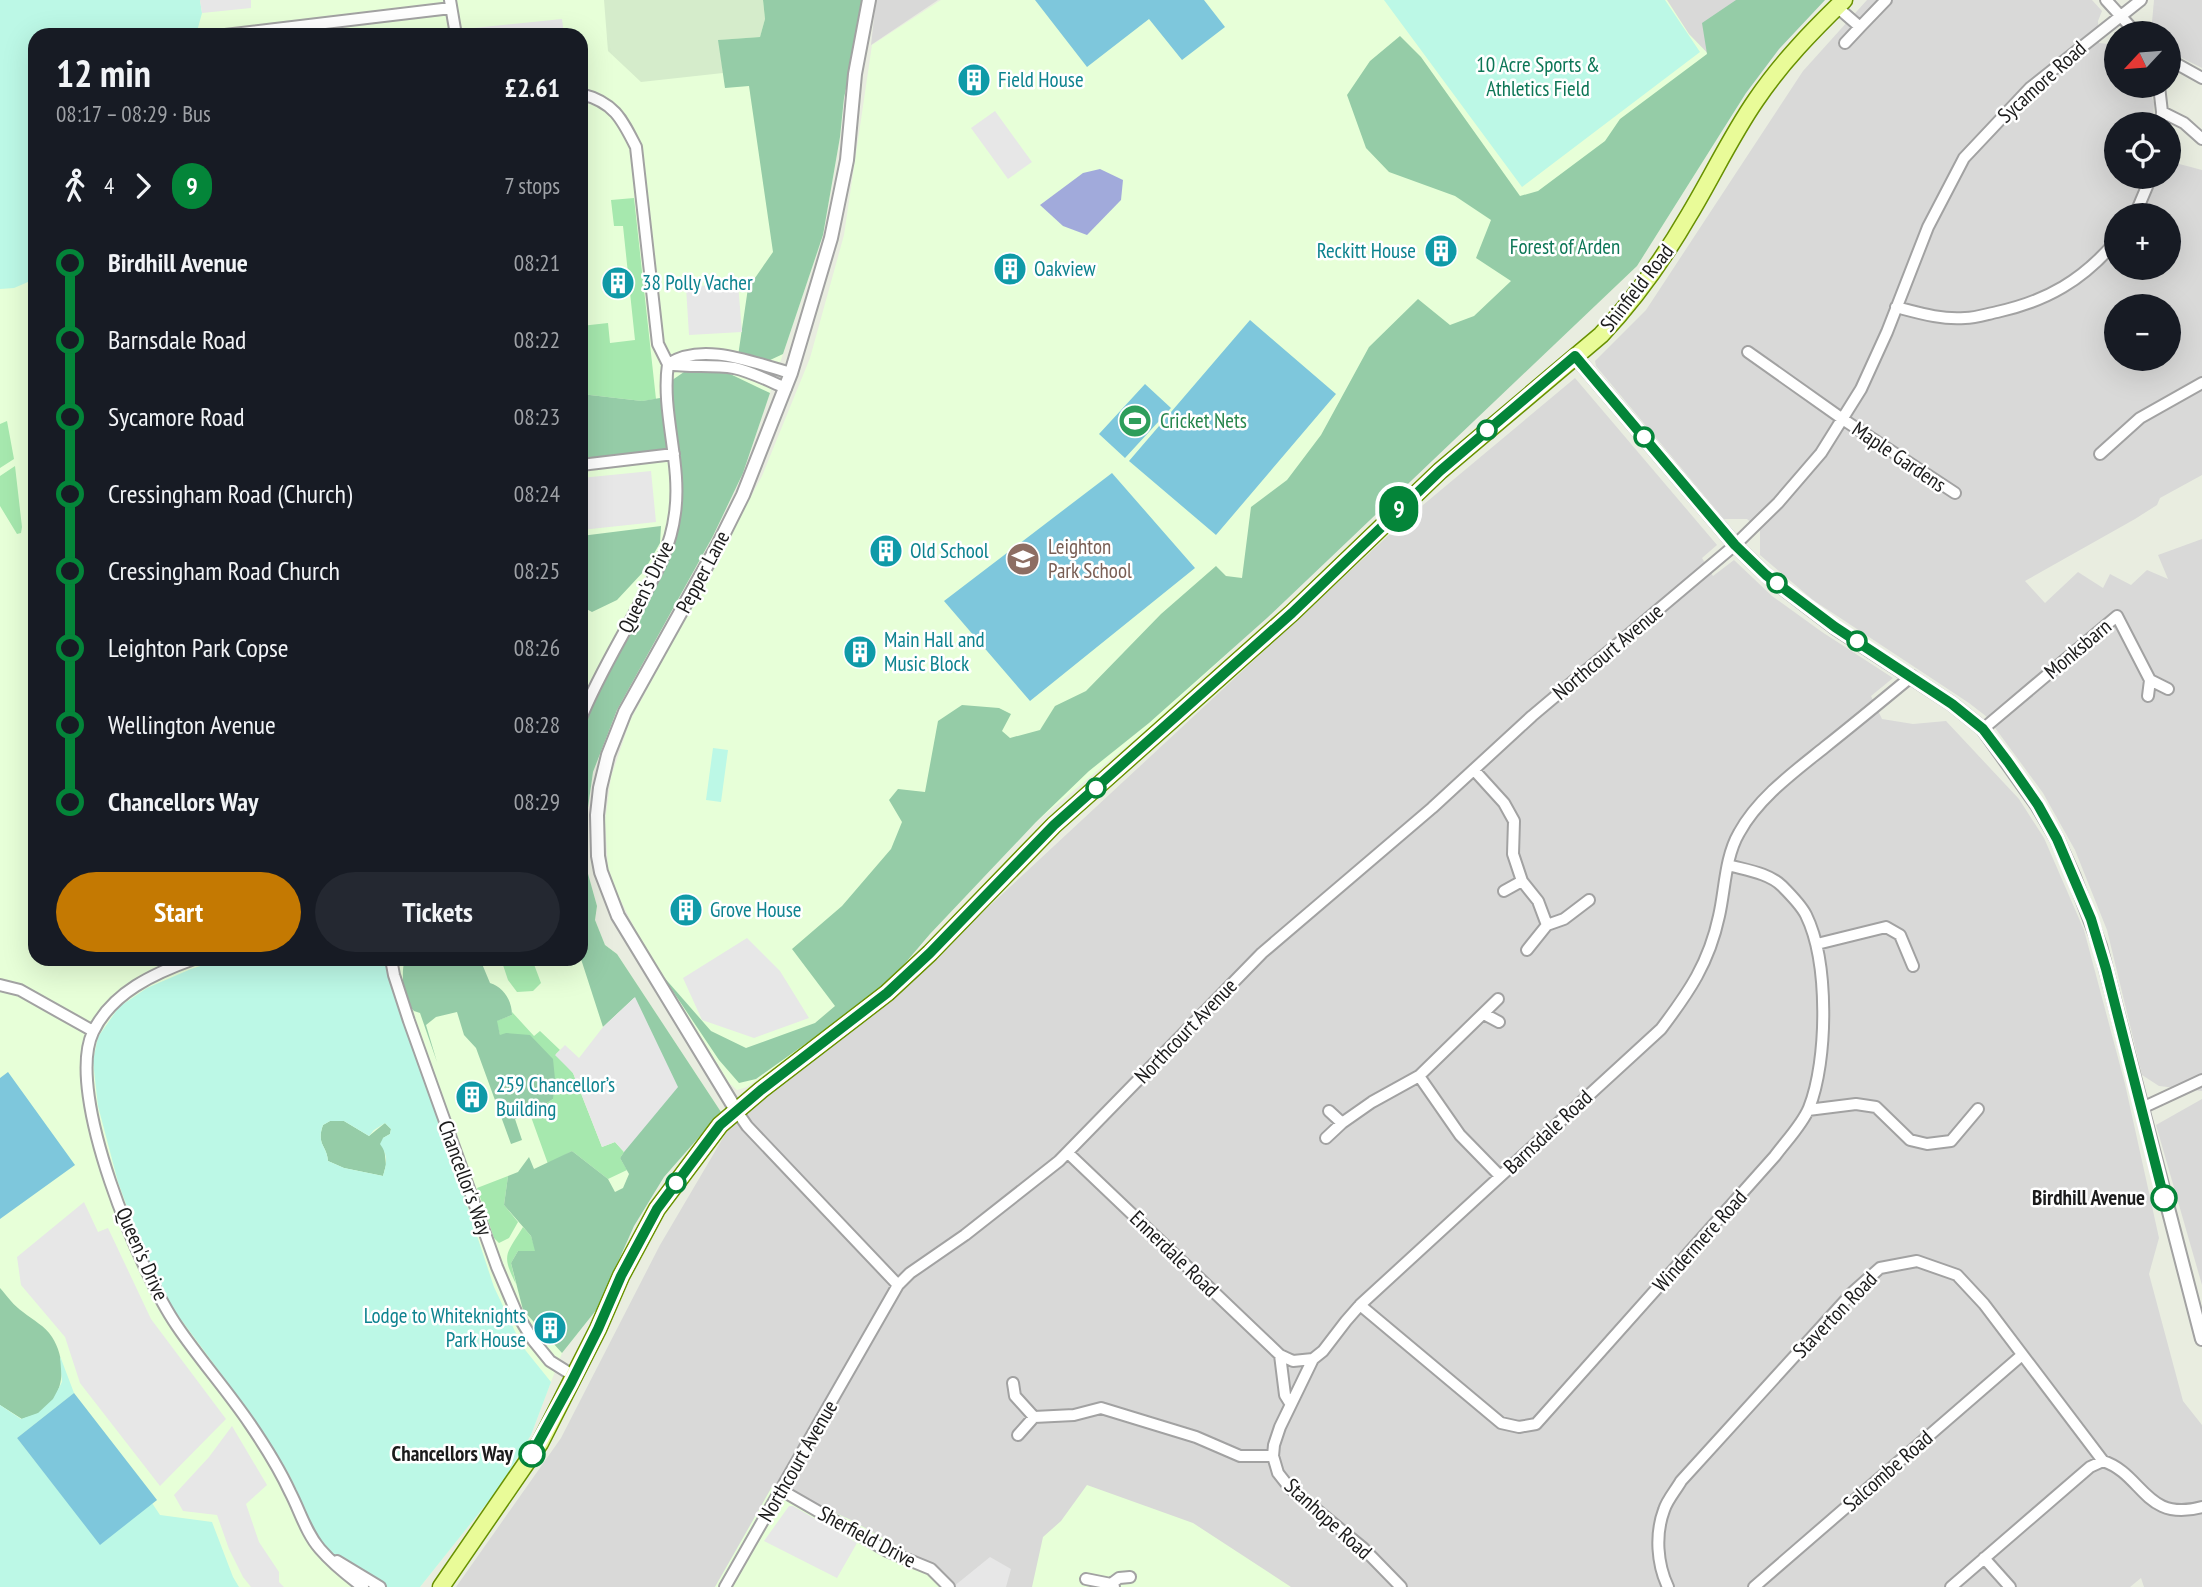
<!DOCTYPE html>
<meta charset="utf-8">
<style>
:root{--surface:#171b24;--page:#242831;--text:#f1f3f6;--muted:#9ea1a6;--accent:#c47902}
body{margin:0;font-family:"PT Sans Narrow",sans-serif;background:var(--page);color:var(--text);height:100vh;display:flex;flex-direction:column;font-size:26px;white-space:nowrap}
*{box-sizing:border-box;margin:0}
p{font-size:23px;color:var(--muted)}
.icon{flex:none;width:38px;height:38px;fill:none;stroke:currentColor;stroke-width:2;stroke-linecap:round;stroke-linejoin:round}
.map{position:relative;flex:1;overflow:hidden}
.side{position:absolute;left:28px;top:28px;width:560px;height:938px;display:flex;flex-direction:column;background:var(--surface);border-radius:21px;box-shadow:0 7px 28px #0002}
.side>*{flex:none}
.badge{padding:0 14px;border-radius:23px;font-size:24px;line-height:46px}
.needle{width:46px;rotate:244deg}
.buttons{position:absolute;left:2104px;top:21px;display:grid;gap:14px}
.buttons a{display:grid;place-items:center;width:77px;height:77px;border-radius:50%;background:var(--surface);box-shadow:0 7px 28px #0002;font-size:35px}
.map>.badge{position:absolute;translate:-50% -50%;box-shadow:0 0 0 4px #fff}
.legs{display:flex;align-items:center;gap:10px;height:77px;padding:0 28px;font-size:23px}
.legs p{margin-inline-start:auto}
.summary{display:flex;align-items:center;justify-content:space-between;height:119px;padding:0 28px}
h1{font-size:38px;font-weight:700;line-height:52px}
.primary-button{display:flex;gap:14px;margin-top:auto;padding:14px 28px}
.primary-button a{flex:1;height:80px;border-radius:42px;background:var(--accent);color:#fff;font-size:28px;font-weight:700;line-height:80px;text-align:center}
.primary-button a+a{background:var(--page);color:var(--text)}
ul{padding:0 28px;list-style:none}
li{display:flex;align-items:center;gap:24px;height:77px;font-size:26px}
li i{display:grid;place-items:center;width:10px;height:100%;margin:0 9px;background:currentColor}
li i::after{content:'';width:18px;height:18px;margin:-9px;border:5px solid;border-radius:50%;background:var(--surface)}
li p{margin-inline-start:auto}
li:first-child i{background:linear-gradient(#0000 50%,currentColor 0)}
li:last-child i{background:linear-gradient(currentColor 50%,#0000 0)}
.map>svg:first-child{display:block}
</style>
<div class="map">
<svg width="2202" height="1587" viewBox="0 0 2202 1587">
<rect width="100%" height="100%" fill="#e9ede0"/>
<path fill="#d9d9d8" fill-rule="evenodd" d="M876,0H938L871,45Z
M1666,0H1825L1779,49L1746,93L1689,35Z
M1867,0H2092L2102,11L2098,21L2099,43L2116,45V86H2148L2154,103L2153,124H2116V177H2168V161L2202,170V475L2160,498L2157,505L2135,519L2025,581L2045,603L2078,572L2103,588L2110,574L2131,585L2147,570L2168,579L2158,555L2202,539V1091L2159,1086L2142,1075L2107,930L2075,850L2043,793L1987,717L1969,703L1813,600L1760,555V531L1747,519H1724L1596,366L1595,361L1646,310L1803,71ZM2116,215H2168V268H2116ZM2116,306H2168V359H2116Z
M2154,0H2202V68L2174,54L2168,49V33H2151Z
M1575,378L1717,545L1702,558L1713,576L1734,560L1772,596L1822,632L1893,678L1871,696L1882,719L1913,724L1946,721L2019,799L2044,838L2084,930L2125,1084L2159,1238L2149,1274L2183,1401L2202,1425V1587H2144L2141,1578L2130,1587H456L561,1438L660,1245L730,1126L900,989L1405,520Z
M2202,1099V1285L2156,1125Z"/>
<path fill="#e7ffd8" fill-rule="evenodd" d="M0,0H865L844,98L840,137L823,235L743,473L713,536L617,710L593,772L585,829V863L597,906L595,920L605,945L617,954L721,1112L664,1177L634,1226L597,1309L562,1353L531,1435L499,1488L420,1587H0ZM35,35H581V959H35Z
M941,0H1667L1689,34L1746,93L1637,266L1152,725L1036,822L930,934L884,988L747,1087L737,1090L729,1083L638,935L618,895L608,868L605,821L611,777L630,721L762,476L810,358L844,235L872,45Z
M773,1485L851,1520L929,1564L952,1587H715Z
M1087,1485L1193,1523L1291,1587H1032L1043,1537L1061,1521Z"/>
<path fill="#d5eccb" d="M604,0H763L765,19L760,37L719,40L723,73L641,82L608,51Z"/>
<path fill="#a6e8ae" d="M634,198L656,399L642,401L581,394V326L608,323L610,343L635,340L623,226H614L611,200Z
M7,421L14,459L0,468V424Z
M15,466L22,527L21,533L17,534L0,506V476Z
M501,959H532L541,983L533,991L517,992L508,980Z
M512,1012L534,1036L540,1031L560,1050L556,1054L573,1073L602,1147L615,1142L624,1152L620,1158L627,1170L608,1179L572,1151L548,1164L530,1114L553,1099L500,1035L496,1021L512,1015Z
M508,1176L504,1205L518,1222L509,1238L499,1243L494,1238L477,1188Z
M523,1227L531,1236L536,1251H518L511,1263L516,1284C501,1254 506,1255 523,1227Z"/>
<path fill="#95cca7" d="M763,0H865L844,98L840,137L823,235L783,354L768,361L738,356L748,288L773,252L749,86L725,88L718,40L760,37L765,19Z
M1736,0H1825L1779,49L1746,93L1637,266L1267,618L1149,723L1089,771L1036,822L930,934L884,988L756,1079L739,1083L719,1060L662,975L711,1031L746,1048L815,1023L835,1006L792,949L842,906L891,849L902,822L889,800L898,789L925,792L938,721L962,705L999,708L1011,714L1002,731L1010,738L1040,730L1055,706L1086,691L1161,614L1216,566L1226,576L1242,578L1251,507L1287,480L1321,435L1369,347L1418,299L1450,325L1474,316L1511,281L1476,258L1491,220L1455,196L1389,172L1366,148L1347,95L1370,61L1400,36L1421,57L1520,196L1538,191L1605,141L1620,119L1707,54L1702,23Z
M684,372L728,373L770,393L743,473L713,536L617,710L593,772L585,829V863L597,906L595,920L605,945L617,954L721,1112L664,1177L634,1226L597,1309L562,1353L523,1310L511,1263L518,1251H535L531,1236L504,1205L508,1176L518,1172L529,1157L534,1169L572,1151L608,1179L615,1192L623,1188L629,1174L620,1158L624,1152L634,998L603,1027L581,959V718L671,538L674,454L581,465V394L642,401L666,397L665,385Z
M661,526L660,543L644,571L617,600L592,612L581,606V536Z
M405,959H480L490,983C503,987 512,1000 512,1015L497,1021L500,1035L506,1033L530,1035L553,1059L555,1079L553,1099L530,1114L515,1119L522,1140L511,1144L476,1048L464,1035L457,1012L436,1017L426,1025L437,1062L420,1013L414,1011L403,999C404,986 401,971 405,959Z
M330,1121H344L369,1136L385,1123L391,1129L390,1134L383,1138L386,1165L383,1176L344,1168L328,1161C327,1145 316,1145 323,1125Z
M0,1288C7,1296 14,1306 23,1312C33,1320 45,1326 52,1337C68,1362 65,1399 37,1414C33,1416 26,1417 22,1419L0,1405Z"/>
<path fill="#bcf8e6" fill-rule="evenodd" d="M0,0H200L202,13L196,35H35V279L14,288L0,289Z
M1384,0H1665L1700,52L1522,187Z
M713,748L728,750L721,802L706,800Z
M222,959H385L494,1287L522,1346L551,1382L531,1435L499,1488L420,1587H384L331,1552L317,1536L289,1474L253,1417L171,1306L144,1253L118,1182L98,1106L93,1061L98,1037L119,1007L147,988L191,969ZM330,1121H344L369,1136L374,1130L385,1123L391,1129L390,1134L383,1138L380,1144C388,1155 387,1163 383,1176L344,1168L328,1161C327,1145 316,1145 323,1125Z
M60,1356L74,1393L17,1438L100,1544L152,1503L160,1515L212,1522L233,1577L239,1587H0V1405L21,1419L38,1413L53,1399L62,1382Z"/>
<path fill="#7ec7dc" d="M1035,0H1204L1225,27L1182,60L1149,19L1087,67Z
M1250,320L1336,394L1216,535L1129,461Z
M1145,384L1171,408L1125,458L1099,434Z
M1112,473L1195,568L1030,701L944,601Z
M8,1072L75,1165L0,1219V1078Z
M74,1393L157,1500L100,1545L17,1438Z"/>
<path fill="#e7e7e7" d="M200,0H251V8L202,13Z
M562,19L564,35H475L474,28Z
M995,111L1032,162L1008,179L971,128Z
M738,283L742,332L689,335L686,287Z
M651,471L656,522L581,530V478Z
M747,938L780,971L809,1018L754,1038L702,1020L683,978Z
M635,997L678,1087L624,1152L615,1142L602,1147L573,1073L555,1055L565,1045L579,1058L603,1027Z
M84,1202L98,1232L108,1228L151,1319L226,1419L160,1486L80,1383L65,1337L21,1285L17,1257Z
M232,1426L267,1485L246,1504L259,1542L279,1572V1582L284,1587H251L243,1577L229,1549L217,1515L183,1511L174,1495L209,1457Z
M789,1506H793L857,1543L837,1578L764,1541Z
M990,1557L1011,1569L1006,1587H953Z"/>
<path fill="#a1aadb" d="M1100,169L1123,180L1121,200L1087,235L1063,226L1040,205L1083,173Z"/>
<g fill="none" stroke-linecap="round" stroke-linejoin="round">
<defs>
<path id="minor" d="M450,0L456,35
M2106,0L2136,33
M1837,7L1860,27L1845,43
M1860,27L1886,0
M225,35L451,8
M2168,59L2202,78
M2159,86L2162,112L2161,124
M581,94C614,102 622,119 636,147L658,344L668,364
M2162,112L2184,123L2202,139
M2135,215L2151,177
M1896,307C1919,313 1942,320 1965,318C1976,318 1987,314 1997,312C2047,301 2083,280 2116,241
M1748,352L1844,420L1955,493
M668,364C703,341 754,363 791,373
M668,364C690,368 712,364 734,368C752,372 769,381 786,388
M2100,454L2140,418L2202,383
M581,465L674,454
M2150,680L2168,689
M581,718C597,678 620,641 640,603C656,574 671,547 675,513C682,463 661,413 668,364
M1983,729L2117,616L2150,680L2148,696
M1474,770L1504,803L1514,821L1513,854L1522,881L1538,901L1547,925L1527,950
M1504,891L1522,881
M1547,925L1564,919L1589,900
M1817,944L1886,927L1900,935L1913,966
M194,959C155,973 112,992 93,1032C64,1093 140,1272 177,1326C200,1360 227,1390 250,1424C265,1446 279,1468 290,1492C300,1511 306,1533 320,1549C332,1563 348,1576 363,1587
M391,959L394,975L409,1021L497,1267L517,1314L533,1340L550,1361L574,1376
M0,985L20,990L93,1031
M1484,1014L1499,1022
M1419,1076L1460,1135L1500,1176
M2142,1108L2202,1080
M736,1110L747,1126L898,1285
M1808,1110L1856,1104L1876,1107L1910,1140L1927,1144L1951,1141L1978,1109
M1329,1111L1342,1123
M1326,1138L1342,1123L1372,1102L1419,1076L1498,999
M1068,1153L1280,1355L1293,1361L1313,1359
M1360,1305L1501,1423L1519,1427L1536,1424L1775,1156C1786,1141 1802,1125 1809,1108C1828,1060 1829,962 1806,915C1801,905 1790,894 1782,886C1769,873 1746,870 1728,865
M1280,1355L1285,1395L1290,1403
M1013,1383L1015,1396L1034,1417L1074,1415L1101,1408L1196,1437L1240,1456H1273
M1018,1435L1034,1417
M781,1490L887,1551L931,1569L949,1587
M1984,1558L2010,1587
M337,1561L380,1587
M1086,1579L1111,1584
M725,1587L898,1285L910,1273L965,1235L1059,1161L1262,953L1432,808L1532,716L1735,545L1778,503L1821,453L1861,389L1887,332L1928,227L1964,158L2030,88L2141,0
M1114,1587L1111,1584L1119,1578L1130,1577
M1401,1587L1363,1548L1289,1487L1278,1473L1273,1456L1274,1445L1280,1427L1313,1359L1323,1351L1346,1321L1360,1305L1661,1029C1689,992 1709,963 1719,916C1725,890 1725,857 1739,833C1758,798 1794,772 1825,747C1854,724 1883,700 1912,676
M1668,1587C1657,1564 1655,1534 1664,1510C1667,1500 1676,1490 1681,1481L1853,1292L1880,1268L1917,1261L1957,1275L1984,1304L2103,1461C2143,1474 2145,1523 2202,1507
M1754,1587L2022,1355
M1951,1587L2090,1467L2103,1461"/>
<path id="tertiary" d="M1575,356L1735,545L1766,575L1834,627L1952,704L1983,729L2037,805L2057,839L2074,877L2100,946L2202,1339
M736,1110L618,916L601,872L598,856L597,815L600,788L608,755L625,712L717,547L743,495L791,373L831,238L847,160L855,74L869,0"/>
<path id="primary" d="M441,1587L540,1443L598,1329L621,1276L657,1209L720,1125L761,1090L887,993L930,953L1054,825L1292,613L1440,471L1601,335C1635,299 1664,258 1689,215C1712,177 1731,136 1756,100C1781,63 1812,31 1844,0"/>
</defs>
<use href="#minor" stroke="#a2a2a2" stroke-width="14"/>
<use href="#tertiary" stroke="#a2a2a2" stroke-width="16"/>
<use href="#primary" stroke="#689101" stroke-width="19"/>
<use href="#minor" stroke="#fff" stroke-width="10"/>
<use href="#tertiary" stroke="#fff" stroke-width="12"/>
<use href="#primary" stroke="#e9fb98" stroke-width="16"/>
</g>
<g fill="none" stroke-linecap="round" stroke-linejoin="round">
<defs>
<path id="line-1" d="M532,1454L571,1383L598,1329L621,1276L657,1209L720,1125L761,1090L887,993L930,953L1054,825L1292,613L1440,471L1575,356L1735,545L1766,575L1835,627L1952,704L1983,729L2008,762L2038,805L2057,839L2091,919L2106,969L2164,1198"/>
</defs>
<use href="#line-1" stroke="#fff" stroke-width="16"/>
<use href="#line-1" stroke="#048539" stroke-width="10"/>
</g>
<defs>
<symbol id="building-disc" viewBox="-11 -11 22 22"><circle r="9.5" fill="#0f9aa8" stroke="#fff"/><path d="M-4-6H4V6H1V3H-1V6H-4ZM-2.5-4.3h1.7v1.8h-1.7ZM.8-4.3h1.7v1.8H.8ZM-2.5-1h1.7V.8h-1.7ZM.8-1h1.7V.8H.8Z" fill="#fff"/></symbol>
<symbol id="stadium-disc" viewBox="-11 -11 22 22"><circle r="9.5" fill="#2e9e5b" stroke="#fff"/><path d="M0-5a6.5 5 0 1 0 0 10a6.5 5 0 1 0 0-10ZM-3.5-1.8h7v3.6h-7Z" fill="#fff"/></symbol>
<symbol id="school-disc" viewBox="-11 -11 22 22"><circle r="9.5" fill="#8d6e63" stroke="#fff"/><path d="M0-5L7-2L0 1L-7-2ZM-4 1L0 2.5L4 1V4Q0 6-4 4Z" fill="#fff"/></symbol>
</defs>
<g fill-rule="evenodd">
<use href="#building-disc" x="955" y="61" width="38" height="38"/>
<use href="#building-disc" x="1422" y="232" width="38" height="38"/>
<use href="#building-disc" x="991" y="250" width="38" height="38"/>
<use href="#building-disc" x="599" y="264" width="38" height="38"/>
<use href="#stadium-disc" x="1116" y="402" width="38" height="38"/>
<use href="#building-disc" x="867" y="532" width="38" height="38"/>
<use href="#school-disc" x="1004" y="540" width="38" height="38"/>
<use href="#building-disc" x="841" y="633" width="38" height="38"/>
<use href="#building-disc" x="667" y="891" width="38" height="38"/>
<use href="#building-disc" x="453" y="1078" width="38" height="38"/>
<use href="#building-disc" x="531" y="1309" width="38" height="38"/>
</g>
<g fill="#fff" stroke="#048539" stroke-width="3.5">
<circle cx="1487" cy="430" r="9"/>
<circle cx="1644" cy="437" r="9"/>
<circle cx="1777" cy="583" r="9"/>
<circle cx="1857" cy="641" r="9"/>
<circle cx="1096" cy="788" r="9"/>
<circle cx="676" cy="1183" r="9"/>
<circle cx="2164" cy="1198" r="12"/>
<circle cx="532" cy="1454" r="12"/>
</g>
<g text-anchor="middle" stroke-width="5" stroke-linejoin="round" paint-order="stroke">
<g font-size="21" fill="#0c7656" stroke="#fff">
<text x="1538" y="72">10 Acre Sports &amp;<tspan x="1538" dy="24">Athletics Field</tspan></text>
<text x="1565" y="254">Forest of Arden</text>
</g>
<g font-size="21" fill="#0d838f" stroke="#fff" text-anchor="start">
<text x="998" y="87">Field House</text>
<text x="1416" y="258" text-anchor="end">Reckitt House</text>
<text x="1034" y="276">Oakview</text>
<text x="642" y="290">38 Polly Vacher</text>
<text x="910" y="558">Old School</text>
<text x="884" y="647">Main Hall and<tspan x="884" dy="24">Music Block</tspan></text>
<text x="710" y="917">Grove House</text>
<text x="496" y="1092">259 Chancellor’s<tspan x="496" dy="24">Building</tspan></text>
<text x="526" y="1323" text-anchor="end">Lodge to Whiteknights<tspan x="526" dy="24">Park House</tspan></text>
</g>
<g font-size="21" fill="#1b1b1b" stroke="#fff">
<text transform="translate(2042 82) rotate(-42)" y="7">Sycamore Road</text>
<text transform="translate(1637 288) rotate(-52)" y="7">Shinfield Road</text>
<text transform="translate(1899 457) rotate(34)" y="7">Maple Gardens</text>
<text transform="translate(703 572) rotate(-62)" y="7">Pepper Lane</text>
<text transform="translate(646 587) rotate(-64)" y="7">Queen's Drive</text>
<text transform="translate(2078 649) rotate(-40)" y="7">Monksbarn</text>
<text transform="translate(1608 652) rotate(-40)" y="7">Northcourt Avenue</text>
<text transform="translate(1186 1031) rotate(-46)" y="7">Northcourt Avenue</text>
<text transform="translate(1548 1132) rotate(-43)" y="7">Barnsdale Road</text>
<text transform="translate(465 1178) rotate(70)" y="7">Chancellor's Way</text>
<text transform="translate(1700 1241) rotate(-48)" y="7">Windermere Road</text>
<text transform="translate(142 1254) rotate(66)" y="7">Queen's Drive</text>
<text transform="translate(1174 1254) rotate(44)" y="7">Ennerdale Road</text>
<text transform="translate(1835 1315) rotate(-46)" y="7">Staverton Road</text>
<text transform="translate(798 1461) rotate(-60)" y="7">Northcourt Avenue</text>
<text transform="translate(1888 1471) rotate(-41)" y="7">Salcombe Road</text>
<text transform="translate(1328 1519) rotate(42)" y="7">Stanhope Road</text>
<text transform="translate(867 1537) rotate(28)" y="7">Sherfield Drive</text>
</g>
<g font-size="21" fill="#27864d" stroke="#fff" text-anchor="start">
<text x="1160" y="428">Cricket Nets</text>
</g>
<g font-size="21" fill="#785e54" stroke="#fff" text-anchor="start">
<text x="1048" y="554">Leighton<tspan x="1048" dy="24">Park School</tspan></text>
</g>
<g font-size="21" font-weight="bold" fill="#1b1b1b" stroke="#fff" text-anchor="end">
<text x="2145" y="1205">Birdhill Avenue</text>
<text x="513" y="1461">Chancellors Way</text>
</g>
</g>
</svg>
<div class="buttons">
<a><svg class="needle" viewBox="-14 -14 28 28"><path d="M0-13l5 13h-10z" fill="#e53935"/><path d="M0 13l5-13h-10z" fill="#9ea1a6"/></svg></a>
<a><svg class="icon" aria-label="locate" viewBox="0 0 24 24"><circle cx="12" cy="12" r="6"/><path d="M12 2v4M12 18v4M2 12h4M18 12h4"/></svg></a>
<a>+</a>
<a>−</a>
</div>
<b class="badge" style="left:1399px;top:509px;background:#048539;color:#fff">9</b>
<section class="side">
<div class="summary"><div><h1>12 min</h1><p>08:17 – 08:29 · Bus</p></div><b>£2.61</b></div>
<div class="legs"><svg class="icon" aria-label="walk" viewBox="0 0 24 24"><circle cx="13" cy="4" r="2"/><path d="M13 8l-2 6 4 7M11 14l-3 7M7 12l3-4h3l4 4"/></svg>4<svg class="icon" aria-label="forward" viewBox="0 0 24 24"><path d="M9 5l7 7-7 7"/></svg><b class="badge" style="background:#048539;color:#fff">9</b><p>7 stops</p></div>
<ul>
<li><i style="color:#048539"></i><b>Birdhill Avenue</b><p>08:21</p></li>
<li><i style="color:#048539"></i><span>Barnsdale Road</span><p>08:22</p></li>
<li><i style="color:#048539"></i><span>Sycamore Road</span><p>08:23</p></li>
<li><i style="color:#048539"></i><span>Cressingham Road (Church)</span><p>08:24</p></li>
<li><i style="color:#048539"></i><span>Cressingham Road Church</span><p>08:25</p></li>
<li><i style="color:#048539"></i><span>Leighton Park Copse</span><p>08:26</p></li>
<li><i style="color:#048539"></i><span>Wellington Avenue</span><p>08:28</p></li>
<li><i style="color:#048539"></i><b>Chancellors Way</b><p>08:29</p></li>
</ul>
<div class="primary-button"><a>Start</a><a>Tickets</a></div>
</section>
</div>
